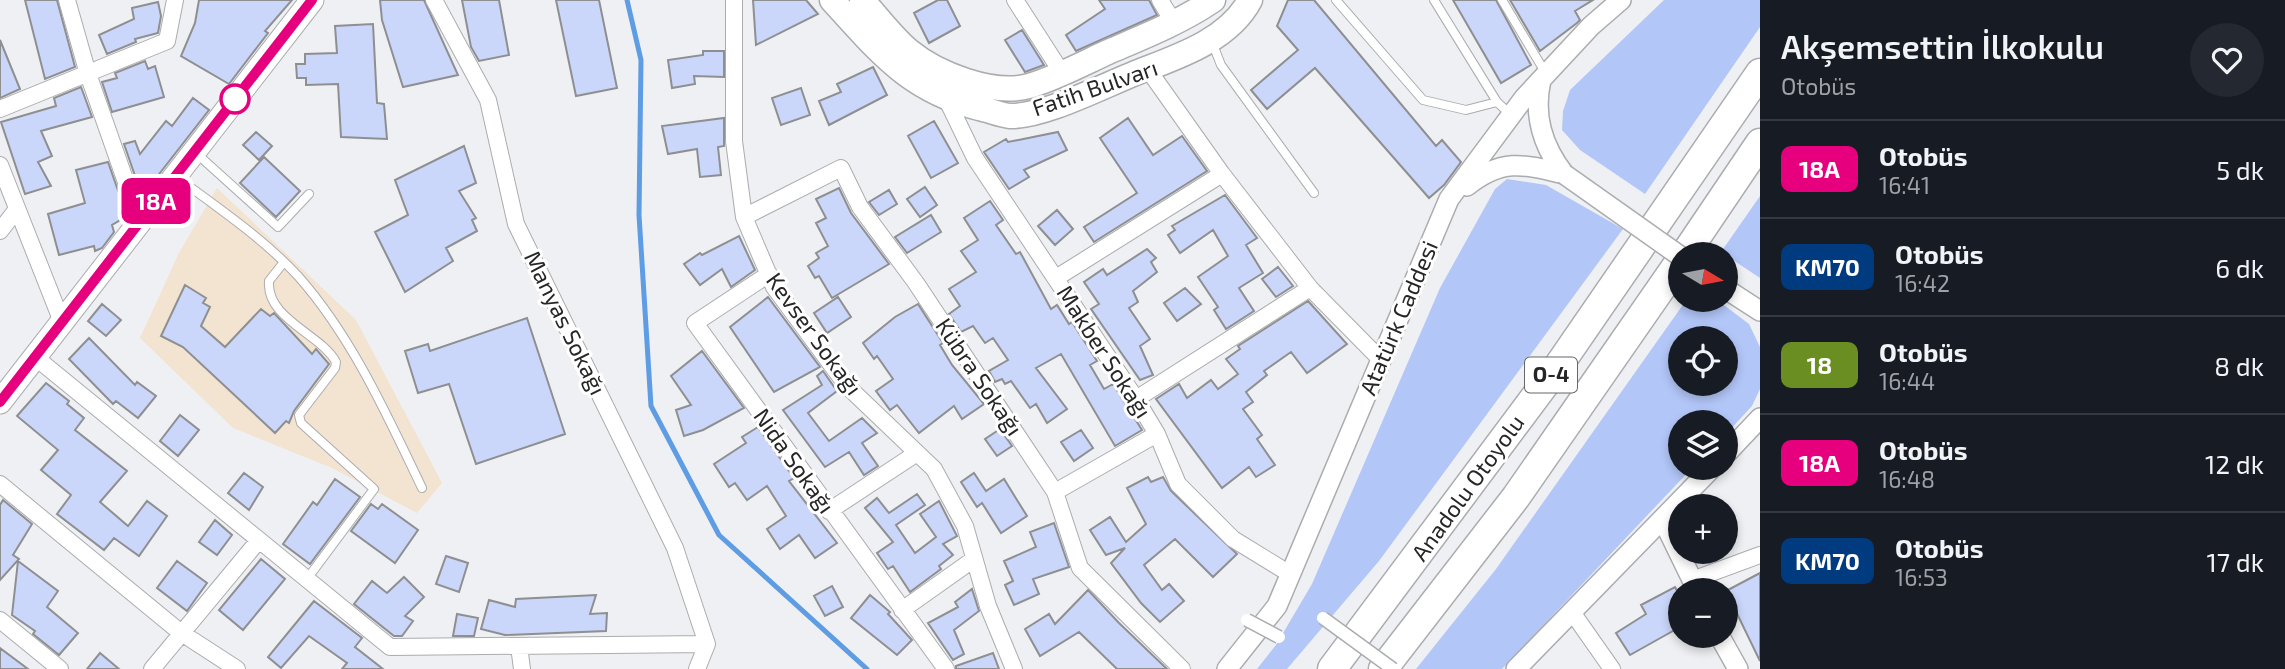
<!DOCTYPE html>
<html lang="tr">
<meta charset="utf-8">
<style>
:root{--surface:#171b24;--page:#242831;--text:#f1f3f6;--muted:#9ea1a6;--line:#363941}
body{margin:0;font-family:"Exo 2",sans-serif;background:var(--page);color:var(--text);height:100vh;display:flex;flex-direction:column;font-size:26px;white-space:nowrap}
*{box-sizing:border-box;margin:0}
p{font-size:23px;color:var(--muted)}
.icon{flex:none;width:38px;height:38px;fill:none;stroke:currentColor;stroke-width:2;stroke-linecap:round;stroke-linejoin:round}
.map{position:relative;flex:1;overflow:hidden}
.panel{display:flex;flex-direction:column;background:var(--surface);width:525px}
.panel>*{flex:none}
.badge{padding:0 14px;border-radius:10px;font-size:24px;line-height:46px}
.needle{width:46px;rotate:100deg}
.controls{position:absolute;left:1668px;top:242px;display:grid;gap:14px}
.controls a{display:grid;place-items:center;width:70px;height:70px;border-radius:50%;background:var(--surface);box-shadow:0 4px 10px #0003;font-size:35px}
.map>.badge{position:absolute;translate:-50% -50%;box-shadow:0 0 0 4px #fff}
.round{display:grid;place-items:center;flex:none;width:74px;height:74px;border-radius:37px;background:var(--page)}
.headline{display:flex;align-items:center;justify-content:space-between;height:119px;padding:0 21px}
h1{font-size:33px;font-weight:600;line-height:52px}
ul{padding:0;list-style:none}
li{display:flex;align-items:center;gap:21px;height:98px;padding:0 21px;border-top:2px solid var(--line)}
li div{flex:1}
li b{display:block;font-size:26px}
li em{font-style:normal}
li .badge{min-width:77px;font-weight:700;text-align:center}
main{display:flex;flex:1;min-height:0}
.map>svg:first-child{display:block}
</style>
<main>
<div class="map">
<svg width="1760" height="669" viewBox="0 0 1760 669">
<rect width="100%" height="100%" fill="#eff0f3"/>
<path fill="#f3e3d1" d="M217,188L356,320L442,483L417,513L332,468L233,428L140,338L179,253Z"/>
<path fill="#b2c6f8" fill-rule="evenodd" d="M1664,0H1760V27L1645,194L1580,150L1562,130L1563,111L1570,90Z
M1507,179L1546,185L1623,229L1379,561L1287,669H1257L1276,645L1312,584L1440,288L1495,189Z
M1760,196V278L1721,252Z
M1687,299H1716L1749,324L1760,347V389L1752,406L1726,434V422H1680V467H1693L1502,669H1416L1496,569ZM1680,338H1726V383H1680Z"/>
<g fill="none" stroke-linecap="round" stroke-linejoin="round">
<path stroke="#5e9ce4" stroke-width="5" d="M627,0L641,60L639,215L651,406L719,535L867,669"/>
</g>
<path fill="#cad7fa" stroke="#8e8f91" stroke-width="2" d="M25,0H57L75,67L45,79Z
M199,0H292L265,31L268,33L229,84L181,56L195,23Z
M380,0H424L458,75L403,87L382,20Z
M462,0H499L509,55L479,61L471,47Z
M556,0H599L617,88L576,96Z
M753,0H806L818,14L756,45Z
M938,0H947L960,26L929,43L914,13Z
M1099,0H1149L1157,15L1076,51L1066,35L1105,9Z
M1288,0H1314L1436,146L1442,140L1461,162L1444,185L1429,198L1315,68L1267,109L1251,90L1298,50L1277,26Z
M1453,0H1496L1531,65L1501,83Z
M1510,0H1593L1575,11L1580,20L1577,23L1540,51Z
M158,2L161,16L158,33L135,39L136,42L107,54L99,35L134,19L132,8Z
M373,24L377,103L384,104L387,139L341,137L338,84L306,85V78H297L296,64H305V54L337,53L335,26Z
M1022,30L1044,65L1025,72L1005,40Z
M0,40L20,89L0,98Z
M703,51H724V77L694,76L695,84L672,88L668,60L703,55Z
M145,61L148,69L155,66L164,97L112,112L102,82L117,78L115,73Z
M873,67L887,95L829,125L819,101L841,92L837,84Z
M81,87L92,117L41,131L52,156L38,162L51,186L25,194L1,122L56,106L54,98Z
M801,88L810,115L781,125L772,98Z
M193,98L209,110L142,196L124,144L135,141L140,154L166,121L172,126Z
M724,118V146L718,147L721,175L700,177L697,149L668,154L662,126Z
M1128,118L1153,155L1182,136L1207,171L1094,242L1084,227L1137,193L1100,138Z
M934,121L958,163L931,178L908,136Z
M256,132L272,146L259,160L243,145Z
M1058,132L1067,150L1024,170L1029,177L1009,189L984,152L1006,139L1008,142Z
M464,146L476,183L459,191L476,218L472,220L477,231L446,248L453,261L405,292L375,232L408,215L395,180Z
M264,157L300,191L276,217L240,183Z
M108,162L127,216L112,225L114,232L102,248L95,251L94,246L59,255L48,214L85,203L76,170Z
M925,187L937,205L920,217L907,199Z
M839,188L851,213L889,264L832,298L819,276L815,278L808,266L819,258L816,253L828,246L816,223L826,218L816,199Z
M889,190L897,204L879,215L869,202Z
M1225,195L1257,238L1246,245L1263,273L1239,288L1254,311L1226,329L1214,310L1218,307L1198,277L1228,256L1213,230L1180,253L1168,235L1175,230L1172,226Z
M990,201L1003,220L996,225L1016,254L1020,252L1051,309L1057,305L1069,324L1072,322L1097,361L1090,365L1104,389L1113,384L1142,430L1115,446L1061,354L1036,368L1067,409L1047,423L1036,404L1030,408L1011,381L1005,384L1002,379L995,382L989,371L1008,360L993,338L985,343L973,326L961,332L949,314L960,306L949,289L976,272L961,251L978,240L964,218Z
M1057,210L1073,229L1055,245L1038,226Z
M931,215L941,232L907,253L895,237Z
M739,236L755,270L731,287L722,269L700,285L684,264L700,253L702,255Z
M1147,249L1156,258L1151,262L1157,272L1133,291L1138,302L1129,308L1150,339L1140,346L1153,375L1140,380L1091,309L1099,304L1084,282L1103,269L1107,275Z
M1278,267L1293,286L1276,297L1262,279Z
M185,285L206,298L203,303L210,307L201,326L225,347L261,309L270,316L274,313L312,354L316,349L329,364L294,411L289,423L286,421L275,433L183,347L161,336Z
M1185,288L1201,304L1177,321L1164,303Z
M768,297L820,367L774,392L730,327Z
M838,297L851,317L827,333L814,313Z
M1308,301L1347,344L1307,373L1291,352L1264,371L1267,375L1246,392L1253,402L1243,409L1262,435L1257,439L1275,465L1256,477L1249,467L1222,488L1156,399L1179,384L1187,398L1211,380L1218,389L1238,374L1226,359L1240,349L1238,346Z
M102,304L121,320L106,336L88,321Z
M918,304L943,343L940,345L952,365L984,404L962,419L954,406L919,433L897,405L890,410L876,391L893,379L877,356L874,359L863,343L895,317Z
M527,318L565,434L476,464L449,384L418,393L405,351L428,344L430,351Z
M89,338L135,385L137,382L156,396L138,418L116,401L113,404L69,359Z
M702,351L744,408L703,430L684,436L676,410L691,405L671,376Z
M823,371L837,391L808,413L829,441L862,418L877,433L862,443L878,466L864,475L849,452L825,467L783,410L822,385L817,376Z
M46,383L69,401L67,404L84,418L75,430L127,471L100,502L128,526L147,501L167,516L139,556L114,538L104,550L57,514L71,495L41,470L58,450L17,416Z
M180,415L199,430L178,456L160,441Z
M758,427L794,478L789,481L837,543L815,558L799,535L780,549L767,529L786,516L767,486L747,500L735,483L729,487L714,464L746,443L742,437Z
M1000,429L1012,446L997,456L985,439Z
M1081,430L1093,448L1074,461L1061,442Z
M244,473L263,487L249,510L228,493Z
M974,473L986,491L1004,479L1027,516L1001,533L982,503L977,507L961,482Z
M1148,477L1151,482L1163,477L1171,491L1237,554L1213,577L1175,539L1144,565L1162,590L1169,584L1184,601L1160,622L1141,603L1111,563L1125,548L1106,555L1090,530L1110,517L1126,542L1146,524L1127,488Z
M335,479L360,497L310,564L283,544L313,502L317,505Z
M917,494L925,505L896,525L915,553L936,537L920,514L939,501L957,536L943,544L953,555L939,566L941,569L910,592L893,566L888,569L877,553L893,542L865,508L877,498L889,513Z
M3,500L32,524L13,555L19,559L0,580V505Z
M371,504L378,509L382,504L418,530L395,563L351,531Z
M215,520L232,535L217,555L199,542Z
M1054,523L1069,567L1033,579L1039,594L1014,605L1005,585L1013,581L1004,561L1036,547L1030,532Z
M446,556L468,563L459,592L436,584Z
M261,559L285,579L243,630L219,610Z
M18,561L58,591L47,607L78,633L59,655L33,634L35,631L12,615Z
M177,561L207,583L187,611L157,588Z
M1760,573V661L1726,591Z
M404,577L424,597L405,616L413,621L402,636H394L354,604L372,581L387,593Z
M832,586L843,607L825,616L814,596Z
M1675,587L1680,596V627L1630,655L1616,633L1646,614L1641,605Z
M972,589L979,611L954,630L964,654L953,660L928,623L958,607L955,602Z
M1088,590L1119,623L1167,669H1117L1079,632L1040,656L1025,629L1049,614L1055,624Z
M596,595L590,614L607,613L606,631L505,635L481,629L489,600L515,607L516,599Z
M870,595L890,612L888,614L912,640L897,655L851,618Z
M314,601L362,638L355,647L383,669H342L347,663L309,636L281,668L268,657Z
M457,614L478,618L474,636H453Z
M0,648L28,669H0Z
M100,653L119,669H87Z
M993,653L999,669H956V666Z"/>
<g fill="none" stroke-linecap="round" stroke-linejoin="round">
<defs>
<path id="service" d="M1336,0L1423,100L1466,110L1497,102L1510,114
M1434,0L1497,102
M1502,0L1545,72
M1212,42L1221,65L1314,193
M196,153L278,227L309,194
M178,178C219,209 263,238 298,276C352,337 387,415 422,488
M284,262L269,281C266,319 321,334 336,362L335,368L299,415L301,423L374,489L307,579"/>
<path id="minor" d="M67,0L88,74L140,222
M434,0L488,100L516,224L675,548L707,644
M734,0V141L744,217L774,287L847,386L934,469L965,526L988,606L1014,669
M1015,0L1062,73
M1160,0L1174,23
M1147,68L1222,174L1310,288L1382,361
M947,100L975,158L1136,399L1157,434L1178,484L1233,539L1290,574
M0,109L167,41L175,0
M0,165L62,322
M744,217L841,168L860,207L916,283L1055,492L1080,568L1182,669
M0,231L17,209
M769,274L695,323L946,669
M1056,278L1222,174
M35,357L390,647L707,644L697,669
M1136,399L1310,288
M0,484L180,632L237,669
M1055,492L1157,434
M829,511L917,453
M1692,580L1760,555
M902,610L974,559
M1572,612L1612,669
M0,620L60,669
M519,646L522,669
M152,669L259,540"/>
<path id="tertiary" d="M1541,80C1533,115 1542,145 1564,174
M1467,186C1502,158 1523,164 1564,174
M1726,289L1760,311
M1726,454L1760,418
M1663,520L1697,590
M1719,635L1738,669
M1227,669L1277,606L1449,199L1524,98L1591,26L1621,0
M1516,669L1713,467"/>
<path id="secondary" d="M0,402L312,0"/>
<path id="primary" d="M832,0C879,51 908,90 979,108C989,110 1000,115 1010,116C1046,117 1110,82 1146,69C1183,55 1230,38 1250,0
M862,0C877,16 892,37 909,51C937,74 993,96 1029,86C1056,78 1082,64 1108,52C1143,37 1181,22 1213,0"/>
<path id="motorway" d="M1685,254L1760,143
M1332,669L1559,365L1760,73
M1383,669L1516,497L1680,261"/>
</defs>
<use href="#service" stroke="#abacaf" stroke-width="10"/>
<use href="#minor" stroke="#abacaf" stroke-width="18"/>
<use href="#tertiary" stroke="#abacaf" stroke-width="22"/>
<use href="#secondary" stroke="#abacaf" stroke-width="25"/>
<use href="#primary" stroke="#abacaf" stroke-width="27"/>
<use href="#motorway" stroke="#abacaf" stroke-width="31"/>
<use href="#service" stroke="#fff" stroke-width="8"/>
<use href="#minor" stroke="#fff" stroke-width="16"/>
<use href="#tertiary" stroke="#fff" stroke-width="19"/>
<use href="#secondary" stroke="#fff" stroke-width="23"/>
<use href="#primary" stroke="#fff" stroke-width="24"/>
<use href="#motorway" stroke="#fff" stroke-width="28"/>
<defs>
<path id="pedestrian-bridge" d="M1323,618L1393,669
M1247,620L1279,637"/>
<path id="tertiary-bridge" d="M1564,174L1680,256"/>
</defs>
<use href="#pedestrian-bridge" stroke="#abacaf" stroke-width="15" stroke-linecap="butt"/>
<use href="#tertiary-bridge" stroke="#abacaf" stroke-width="22" stroke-linecap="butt"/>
<use href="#pedestrian-bridge" stroke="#fff" stroke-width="12"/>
<use href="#tertiary-bridge" stroke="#fff" stroke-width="19"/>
</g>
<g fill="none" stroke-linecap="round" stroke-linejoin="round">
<defs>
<path id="line" d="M0,402L312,0"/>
</defs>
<use href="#line" stroke="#fff" stroke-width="16"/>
<use href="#line" stroke="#e6007e" stroke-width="10"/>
</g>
<circle fill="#fff" stroke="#e6007e" stroke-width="3.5" cx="235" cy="99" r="14"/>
<g text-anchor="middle" stroke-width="6" stroke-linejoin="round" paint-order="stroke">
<rect fill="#fff" stroke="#676768" stroke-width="2" x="1525" y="357.5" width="52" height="35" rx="5"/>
<g font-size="21" font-weight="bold" fill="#262627">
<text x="1551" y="382">O-4</text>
</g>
<g font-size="23" fill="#262627" stroke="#fff">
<text transform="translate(1095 88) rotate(-19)" y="8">Fatih Bulvarı</text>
<text transform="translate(1399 318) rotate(-67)" y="8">Atatürk Caddesi</text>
<text transform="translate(565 323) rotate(64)" y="8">Manyas Sokağı</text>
<text transform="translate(814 334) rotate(54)" y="8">Kevser Sokağı</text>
<text transform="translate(1104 352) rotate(57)" y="8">Makber Sokağı</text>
<text transform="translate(979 377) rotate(56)" y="8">Kübra Sokağı</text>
<text transform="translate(794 461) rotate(55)" y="8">Nida Sokağı</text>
<text transform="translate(1468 488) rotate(-54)" y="8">Anadolu Otoyolu</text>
</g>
</g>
</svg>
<div class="controls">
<a><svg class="needle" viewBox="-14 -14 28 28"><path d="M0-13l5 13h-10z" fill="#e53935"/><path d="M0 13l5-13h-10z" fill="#9ea1a6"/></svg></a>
<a><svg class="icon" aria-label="locate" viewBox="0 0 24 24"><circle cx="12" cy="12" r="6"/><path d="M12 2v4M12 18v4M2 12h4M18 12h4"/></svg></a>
<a><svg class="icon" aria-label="layers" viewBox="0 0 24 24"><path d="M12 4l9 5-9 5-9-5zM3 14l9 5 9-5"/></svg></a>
<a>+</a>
<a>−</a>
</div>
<b class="badge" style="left:156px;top:201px;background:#e6007e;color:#fff">18A</b>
</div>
<section class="panel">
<div class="headline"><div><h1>Akşemsettin İlkokulu</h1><p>Otobüs</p></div><a class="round"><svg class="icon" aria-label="heart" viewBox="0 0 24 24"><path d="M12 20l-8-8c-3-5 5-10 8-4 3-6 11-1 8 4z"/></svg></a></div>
<ul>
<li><span class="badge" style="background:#e6007e;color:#fff">18A</span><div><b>Otobüs</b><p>16:41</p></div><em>5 dk</em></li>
<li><span class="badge" style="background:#003b80;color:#fff">KM70</span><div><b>Otobüs</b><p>16:42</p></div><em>6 dk</em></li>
<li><span class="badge" style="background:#6b8e23;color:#fff">18</span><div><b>Otobüs</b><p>16:44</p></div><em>8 dk</em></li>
<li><span class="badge" style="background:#e6007e;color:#fff">18A</span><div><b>Otobüs</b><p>16:48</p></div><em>12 dk</em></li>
<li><span class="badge" style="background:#003b80;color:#fff">KM70</span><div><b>Otobüs</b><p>16:53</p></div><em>17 dk</em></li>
</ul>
</section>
</main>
